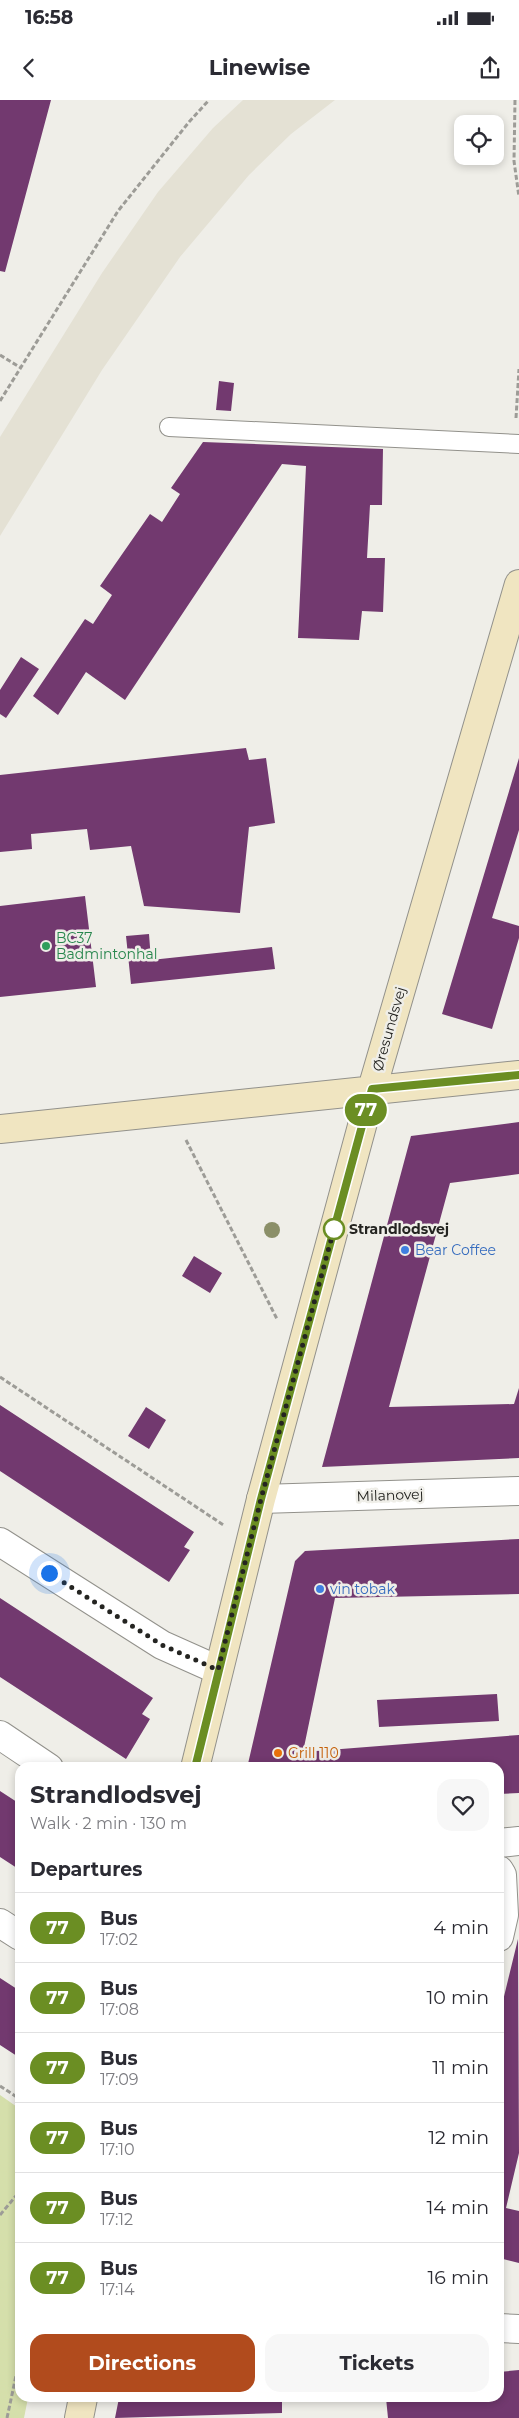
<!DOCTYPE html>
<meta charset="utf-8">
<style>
:root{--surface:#fff;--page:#f7f7f7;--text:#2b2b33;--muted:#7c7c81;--line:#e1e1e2;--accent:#b14b1d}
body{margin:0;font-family:Montserrat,sans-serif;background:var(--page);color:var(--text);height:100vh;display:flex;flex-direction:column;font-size:19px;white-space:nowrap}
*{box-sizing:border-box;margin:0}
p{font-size:16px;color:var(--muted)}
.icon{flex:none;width:28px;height:28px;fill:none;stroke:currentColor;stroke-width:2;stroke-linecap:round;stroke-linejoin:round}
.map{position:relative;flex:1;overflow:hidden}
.panel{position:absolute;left:15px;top:1662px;width:489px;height:640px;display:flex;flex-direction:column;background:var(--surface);border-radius:15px;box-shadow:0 2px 8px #0003}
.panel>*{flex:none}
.badge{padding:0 10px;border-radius:16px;font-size:18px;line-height:32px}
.tools{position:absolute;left:454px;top:15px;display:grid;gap:10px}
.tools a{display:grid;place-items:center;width:50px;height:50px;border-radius:10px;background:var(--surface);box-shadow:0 2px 8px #0003;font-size:25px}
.you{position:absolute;width:25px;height:25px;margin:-12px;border:4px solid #fff;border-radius:50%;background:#1a73e8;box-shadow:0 0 0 8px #1a73e833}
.map>.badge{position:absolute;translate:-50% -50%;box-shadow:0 0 0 2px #fff}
h2{padding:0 15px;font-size:19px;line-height:45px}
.round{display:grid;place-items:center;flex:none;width:52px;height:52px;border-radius:15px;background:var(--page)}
.head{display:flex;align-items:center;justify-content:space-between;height:85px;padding:0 15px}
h1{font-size:24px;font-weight:700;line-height:38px}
.action{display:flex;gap:10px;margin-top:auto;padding:10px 15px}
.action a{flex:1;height:58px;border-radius:15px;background:var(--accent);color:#fff;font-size:20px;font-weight:700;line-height:58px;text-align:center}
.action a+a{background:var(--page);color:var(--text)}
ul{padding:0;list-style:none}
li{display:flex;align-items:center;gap:15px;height:70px;padding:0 15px;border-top:1px solid var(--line)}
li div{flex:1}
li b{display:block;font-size:19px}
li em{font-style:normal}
li .badge{min-width:55px;font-weight:700;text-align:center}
.status{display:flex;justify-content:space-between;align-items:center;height:35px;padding:0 25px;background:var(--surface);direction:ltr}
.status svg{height:14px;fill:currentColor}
header{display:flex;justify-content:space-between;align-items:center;height:65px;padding:0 15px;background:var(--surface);font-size:22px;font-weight:700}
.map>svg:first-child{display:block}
</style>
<div class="status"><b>16:58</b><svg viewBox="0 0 49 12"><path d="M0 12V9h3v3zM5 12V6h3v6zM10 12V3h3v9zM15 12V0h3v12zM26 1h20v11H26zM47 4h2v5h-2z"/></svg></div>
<header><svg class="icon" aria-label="back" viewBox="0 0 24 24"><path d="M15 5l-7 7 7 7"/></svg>Linewise<svg class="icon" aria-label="share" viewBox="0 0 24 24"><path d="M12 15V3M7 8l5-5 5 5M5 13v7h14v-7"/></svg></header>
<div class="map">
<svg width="519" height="2318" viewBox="0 0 519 2318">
<rect width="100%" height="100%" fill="#efeee8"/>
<path fill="#e4e1d4" d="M243,0H335L291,34L249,75L180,157L102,270L0,436V337L102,173L158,92L213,28Z"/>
<path fill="#d5dfab" d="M0,1995L20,2009V2298H28L24,2318H0Z"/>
<path fill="#72396f" d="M0,0H51L5,172L0,171Z
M219,281L234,283L231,311L216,310Z
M203,342L383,349L382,405H370L367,458H385L383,512L362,511L359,540L298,538L306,366L282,364L125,600L86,572L58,615L33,596L85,519L93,524L112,495L100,486L150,414L162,422L180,394L171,388Z
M21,557L39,569L6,618L0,614V590Z
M246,648L249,660L266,658L275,723L249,727L240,813L144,806L131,746L90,750L87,729L31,734L32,749L0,752V675Z
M519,658V730L492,818L519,826V838L492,929L442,914Z
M85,796L96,887L0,897V806Z
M149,834L151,860L272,847L275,869L131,884L126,836Z
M519,1022V1074L450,1083L389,1307L514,1304L519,1288V1358L322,1367L411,1036Z
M194,1156L222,1173L210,1193L182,1176Z
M0,1305L194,1432L184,1447L190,1450L169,1482L0,1371Z
M146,1307L166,1320L149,1349L128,1336Z
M519,1439V1494L335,1498L303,1652L519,1635V1693L499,1694V1668H247L295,1461L305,1451Z
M0,1498L153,1598L142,1614L150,1619L126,1659L0,1577Z
M497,1594L499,1621L379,1627L377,1600Z
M0,1691L20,1704V1770L0,1757Z
M518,1839L519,2053L506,2108L519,2111V2163L499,2158V1917Z
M0,1878L20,1891V1958L0,1945Z
M519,2270V2318H388L386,2298H499V2272Z
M119,2298H282V2313L115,2318Z"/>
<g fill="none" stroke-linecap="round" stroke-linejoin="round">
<defs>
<path id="lane" d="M169,327L519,344"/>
<path id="street" d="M261,1399L519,1391
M0,1442L162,1545L218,1570
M0,1635L49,1668
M499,1743L519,1741
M499,1770L502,1775L504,1815L499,1837
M0,1823L20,1836
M499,2228L519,2229"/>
<path id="secondary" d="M0,1029L519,975
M195,1668L261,1399L372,989L519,484
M79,2318L83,2298"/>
</defs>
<use href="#lane" stroke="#92918b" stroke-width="20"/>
<use href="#street" stroke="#92918b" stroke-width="30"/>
<use href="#secondary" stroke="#92918b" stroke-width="30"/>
<path stroke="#9d9c97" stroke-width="3" stroke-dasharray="5 2.5" stroke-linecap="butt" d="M515,0L514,61L519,97
M0,255L21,268
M0,301L118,111L189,22L209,0
M516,318L519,269
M186,1040L277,1219
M0,1277L225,1426
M0,1986L20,1999
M0,2115L20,2091
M7,2318L20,2257"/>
<use href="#lane" stroke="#fff" stroke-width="18"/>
<use href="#street" stroke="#fff" stroke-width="28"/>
<use href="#secondary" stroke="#f0e5c1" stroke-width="28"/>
</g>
<circle fill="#8b8f68" cx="272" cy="1130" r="8"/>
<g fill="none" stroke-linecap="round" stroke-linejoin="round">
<defs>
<path id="line" d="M195,1668L261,1399L372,989L519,975"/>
</defs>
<use href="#line" stroke="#fff" stroke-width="11"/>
<use href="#line" stroke="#6b8e23" stroke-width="8"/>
<path stroke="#242421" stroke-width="5" stroke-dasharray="0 9" d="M49,1473L162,1545L218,1570L261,1399L334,1129"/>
</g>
<circle fill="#2e9e5b" stroke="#efeee8" stroke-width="2" cx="46" cy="846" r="5"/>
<circle fill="#fff" stroke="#6b8e23" stroke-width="2.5" cx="334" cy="1129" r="10"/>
<g fill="#3f7fe0" stroke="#efeee8" stroke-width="2">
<circle cx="405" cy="1150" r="5"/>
<circle cx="320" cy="1489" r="5"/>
</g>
<circle fill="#e8710a" stroke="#efeee8" stroke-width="2" cx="278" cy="1653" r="5"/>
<g text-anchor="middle" stroke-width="5" stroke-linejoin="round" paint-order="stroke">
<g font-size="14" fill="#27864d" stroke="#efeee8" text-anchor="start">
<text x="56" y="843">BC37<tspan x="56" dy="16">Badmintonhal</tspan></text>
</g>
<g font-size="14" fill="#242421" stroke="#efeee8">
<text transform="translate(389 929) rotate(-74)" y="5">Øresundsvej</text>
<text transform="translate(390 1395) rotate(-2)" y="5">Milanovej</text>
</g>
<g font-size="14" font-weight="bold" fill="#242421" stroke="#efeee8" text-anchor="start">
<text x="349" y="1134">Strandlodsvej</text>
</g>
<g font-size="14" fill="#366cbe" stroke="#efeee8" text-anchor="start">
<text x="415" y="1155">Bear Coffee</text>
<text x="330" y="1494">vin tobak</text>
</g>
<g font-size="14" fill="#c56008" stroke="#efeee8" text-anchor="start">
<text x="288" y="1658">Grill 110</text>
</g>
</g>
</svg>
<div class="tools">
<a><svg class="icon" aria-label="locate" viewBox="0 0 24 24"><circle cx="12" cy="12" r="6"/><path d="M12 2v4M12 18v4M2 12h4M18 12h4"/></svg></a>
</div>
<div class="you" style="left:49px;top:1473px"></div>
<b class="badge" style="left:366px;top:1010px;background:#6b8e23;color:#fff">77</b>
<section class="panel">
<div class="head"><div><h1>Strandlodsvej</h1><p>Walk · 2 min · 130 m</p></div><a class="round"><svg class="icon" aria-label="heart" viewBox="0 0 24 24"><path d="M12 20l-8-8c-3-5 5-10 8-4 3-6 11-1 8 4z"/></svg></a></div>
<h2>Departures</h2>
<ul>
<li><span class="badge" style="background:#6b8e23;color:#fff">77</span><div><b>Bus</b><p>17:02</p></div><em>4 min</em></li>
<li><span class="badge" style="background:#6b8e23;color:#fff">77</span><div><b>Bus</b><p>17:08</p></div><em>10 min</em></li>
<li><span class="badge" style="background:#6b8e23;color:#fff">77</span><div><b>Bus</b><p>17:09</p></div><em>11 min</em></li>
<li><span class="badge" style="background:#6b8e23;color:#fff">77</span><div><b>Bus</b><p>17:10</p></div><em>12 min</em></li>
<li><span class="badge" style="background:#6b8e23;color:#fff">77</span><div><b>Bus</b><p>17:12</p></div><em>14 min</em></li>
<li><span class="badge" style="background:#6b8e23;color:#fff">77</span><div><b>Bus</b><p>17:14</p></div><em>16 min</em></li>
</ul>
<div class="action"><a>Directions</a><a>Tickets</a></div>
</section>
</div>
